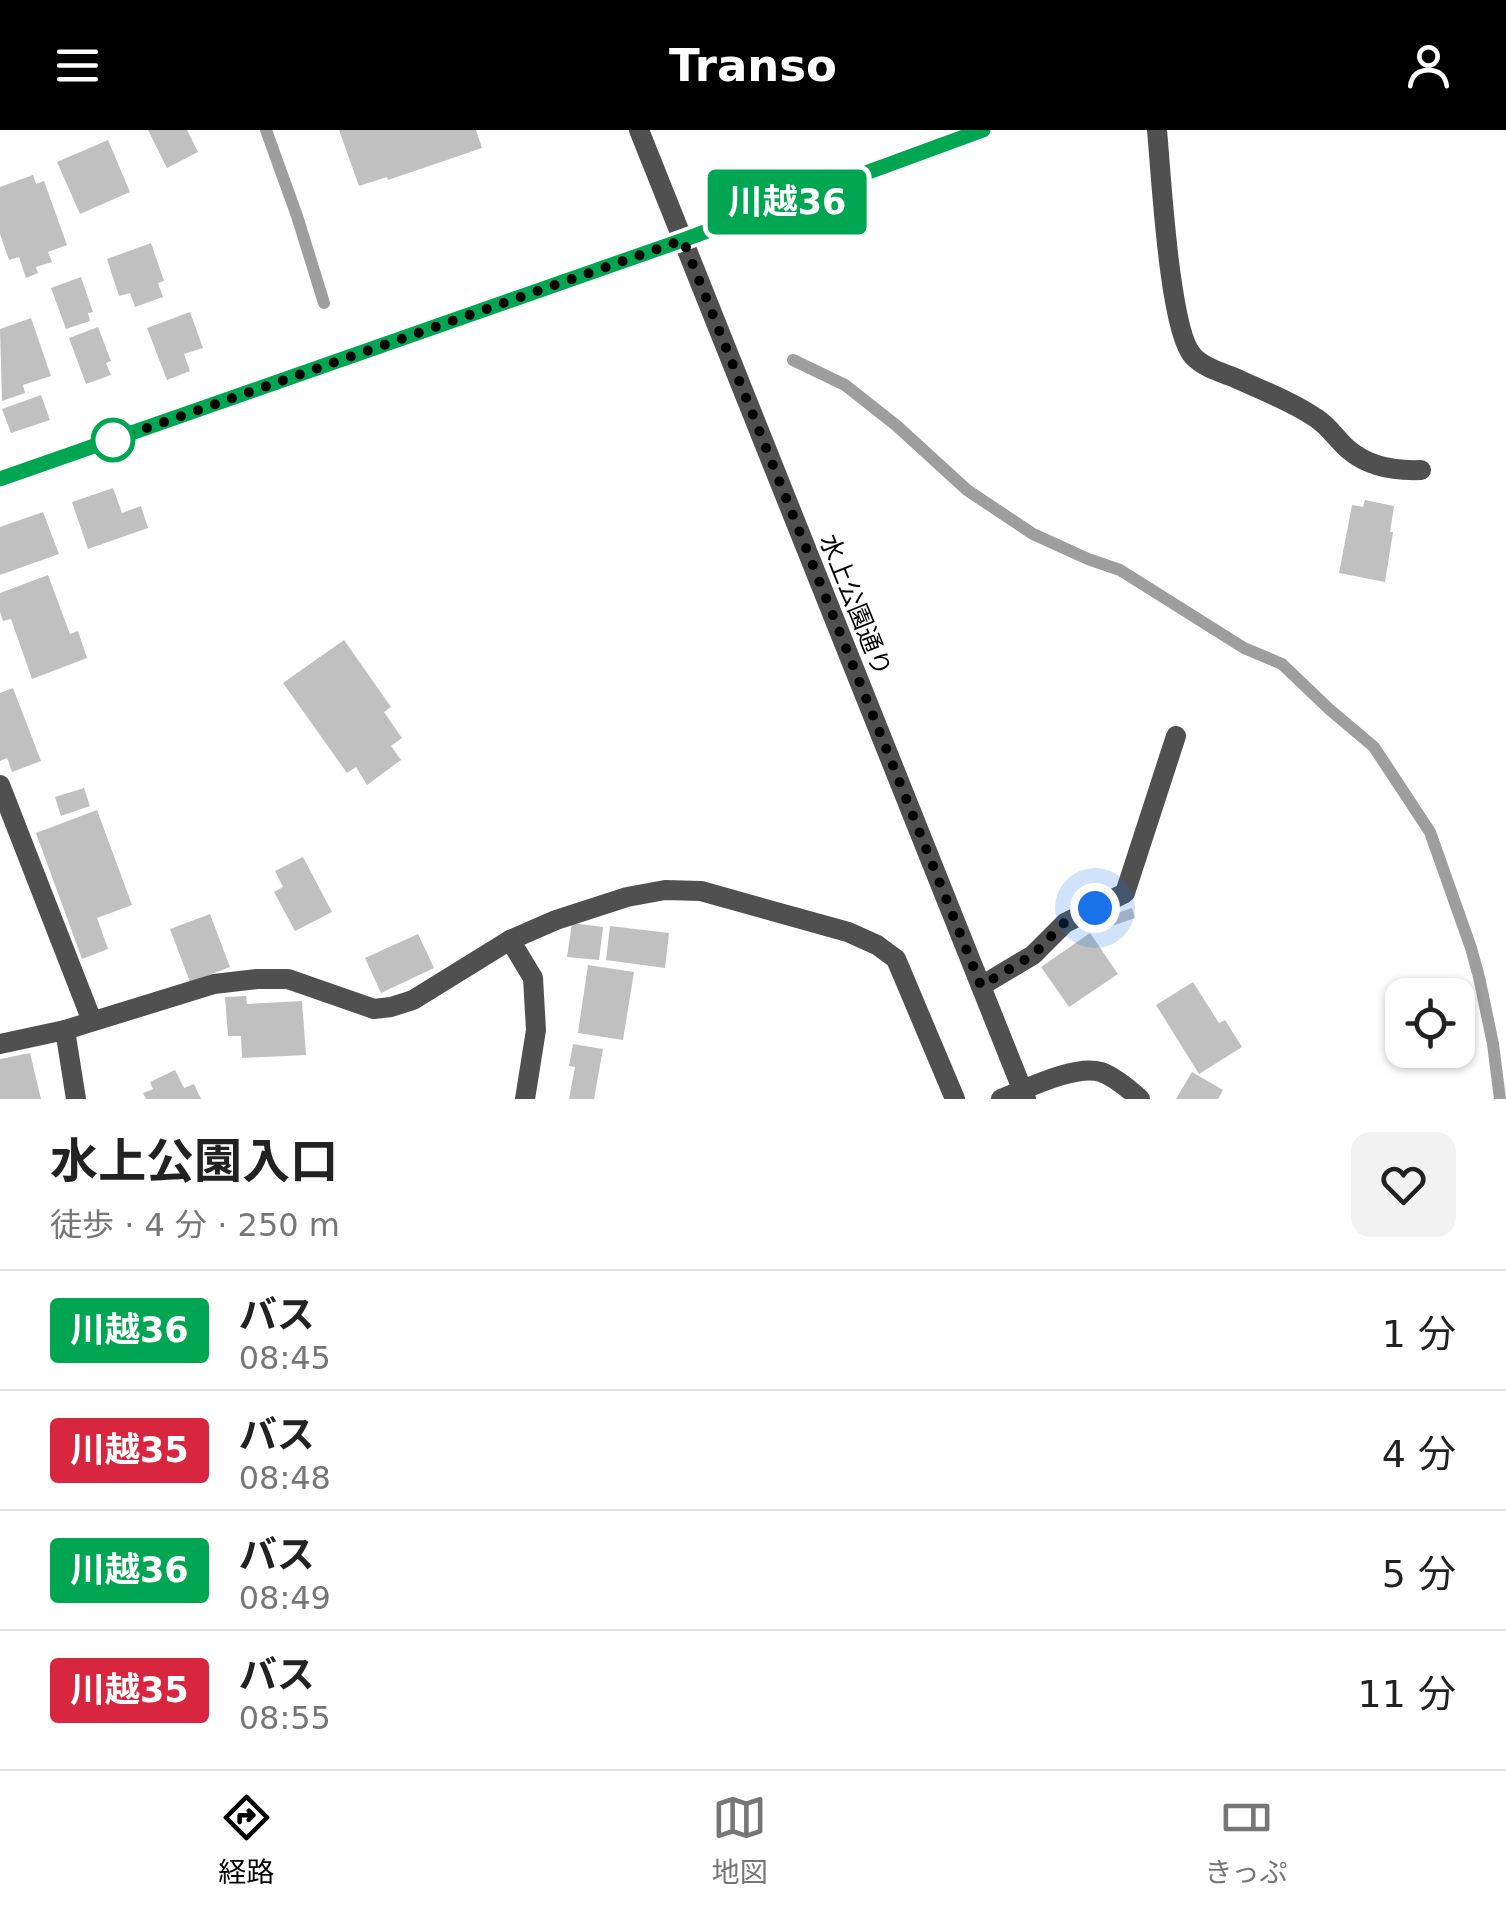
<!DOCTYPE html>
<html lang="ja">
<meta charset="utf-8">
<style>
:root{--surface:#fff;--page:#f2f2f2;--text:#222;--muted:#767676;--line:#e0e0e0;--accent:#000}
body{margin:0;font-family:"DejaVu Sans","Noto Sans JP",sans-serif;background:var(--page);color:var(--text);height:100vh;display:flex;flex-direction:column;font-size:38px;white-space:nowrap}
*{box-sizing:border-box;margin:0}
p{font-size:32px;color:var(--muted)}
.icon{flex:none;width:55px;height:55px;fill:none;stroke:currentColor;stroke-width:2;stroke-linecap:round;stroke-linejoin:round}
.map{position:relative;height:969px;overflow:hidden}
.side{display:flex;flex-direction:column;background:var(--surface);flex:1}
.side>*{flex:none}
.badge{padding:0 20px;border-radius:8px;font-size:35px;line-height:65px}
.fabs{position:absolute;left:1385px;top:848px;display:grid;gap:20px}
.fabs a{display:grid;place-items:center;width:90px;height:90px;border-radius:20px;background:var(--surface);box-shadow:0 2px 8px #0004;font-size:50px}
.you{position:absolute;width:50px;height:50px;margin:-25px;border:8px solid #fff;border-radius:50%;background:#1a73e8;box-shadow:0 0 0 15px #1a73e833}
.map>.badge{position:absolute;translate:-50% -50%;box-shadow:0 0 0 5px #fff}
.round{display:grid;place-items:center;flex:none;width:105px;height:105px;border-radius:20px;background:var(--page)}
.headline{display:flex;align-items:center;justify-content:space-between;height:170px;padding:0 50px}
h1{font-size:48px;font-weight:700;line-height:75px}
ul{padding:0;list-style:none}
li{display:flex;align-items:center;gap:30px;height:120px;padding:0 50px;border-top:2px solid var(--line)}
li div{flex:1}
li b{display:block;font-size:38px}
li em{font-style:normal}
li .badge{min-width:110px;font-weight:700;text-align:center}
header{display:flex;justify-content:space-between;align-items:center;height:130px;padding:0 50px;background:var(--accent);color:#fff;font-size:45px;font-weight:700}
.tabs{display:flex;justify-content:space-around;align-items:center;height:140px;border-top:2px solid var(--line);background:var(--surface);font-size:28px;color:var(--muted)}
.tabs a{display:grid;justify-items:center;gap:5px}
.tabs .active{color:var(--accent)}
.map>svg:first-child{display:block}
</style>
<header><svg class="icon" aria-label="menu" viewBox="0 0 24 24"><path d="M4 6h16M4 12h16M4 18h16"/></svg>Transo<svg class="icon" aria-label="person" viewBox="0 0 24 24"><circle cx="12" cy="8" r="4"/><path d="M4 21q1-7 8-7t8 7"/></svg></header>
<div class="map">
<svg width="1506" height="969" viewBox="0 0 1506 969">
<rect width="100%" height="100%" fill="#fff"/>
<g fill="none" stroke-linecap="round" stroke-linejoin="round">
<path stroke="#9e9e9e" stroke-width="12" d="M266,0L297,86L324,173
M793,230L845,255L897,296L967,360L1033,404L1088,429L1120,440L1244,518L1282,534L1329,579L1374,617L1430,702L1471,818L1479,847L1493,914L1500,969"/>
</g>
<path fill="#c0c0c0" d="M148,0H187L198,22L167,38Z
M339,0H476L482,18L388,50L387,47L359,56Z
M108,10L130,62L80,84L57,32Z
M33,45L36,54L44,51L67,115L48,122L52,132L36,137L38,143L26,148L19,127L9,130L0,104V57Z
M151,113L164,151L158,153L163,167L135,177L130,163L119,166L107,129Z
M81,147L93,182L88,183L90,191L66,199L51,158Z
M190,182L203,218L184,224L190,241L167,250L147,198Z
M31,188L51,246L23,255L25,263L2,271L0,199Z
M98,197L111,231L106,233L111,245L86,254L69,208Z
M41,265L50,290L11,303L2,279Z
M113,358L122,383L141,376L148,398L88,419L72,372Z
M1365,370L1394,376L1390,402H1393L1385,452L1339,443L1352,375L1363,377Z
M43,382L59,424L0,445V397Z
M48,445L70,504L78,501L87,528L32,549L11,489L3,491L0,482V463Z
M344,510L391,577L384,582L402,608L391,616L401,630L367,655L356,637L347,643L283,553Z
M13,558L41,631L12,642L7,628L0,631V563Z
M84,658L90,676L61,686L55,667Z
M97,680L132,775L97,788L108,819L82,829L36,703Z
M303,727L332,782L295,801L274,762L283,757L275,741Z
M1132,778L1135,788L1101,800L1097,790Z
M210,784L230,837L190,852L170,799Z
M572,793L603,797L599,830L567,827Z
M610,796L669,803L665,838L606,830Z
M1090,803L1118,844L1069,877L1041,837Z
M418,804L434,838L381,863L365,828Z
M588,835L634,842L623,910L578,903Z
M1193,852L1219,893L1225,890L1242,917L1199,944L1156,875Z
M246,866L247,874L302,871L306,925L242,928L241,906H228L225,867Z
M573,914L603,919L594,969H569L575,937L569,936Z
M30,923L41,969H0V929Z
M175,940L184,958L194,954L201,969H146L143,963L153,959L150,952Z
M1192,942L1223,960L1218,969H1176Z"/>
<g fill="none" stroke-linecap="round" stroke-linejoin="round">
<path stroke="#505050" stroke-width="20" d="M1157,0C1161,41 1169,201 1193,226C1203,237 1220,242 1233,247C1261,260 1291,271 1316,288C1330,297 1337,310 1349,320C1369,337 1396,341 1421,340
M0,655L92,891
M981,856L1033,825L1065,793L1125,763L1176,606
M0,914L65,900L214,854L257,849H288L374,879L391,877L413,870L510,810L556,790L627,767L665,760L701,761L848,802L877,815L896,829L955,969
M1001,969C1026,959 1076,934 1101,942C1115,947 1129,959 1140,969"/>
<path stroke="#505050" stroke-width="20" d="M510,810L533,848L536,900L525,969
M65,900L76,969"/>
<path stroke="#505050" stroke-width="20" d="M639,0L1026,969
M0,349L683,110L983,0"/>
</g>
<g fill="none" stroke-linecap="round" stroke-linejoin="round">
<defs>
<path id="line" d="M0,349L683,110L983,0"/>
</defs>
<use href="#line" stroke="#fff" stroke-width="22"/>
<use href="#line" stroke="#00a651" stroke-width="15"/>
<path stroke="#000" stroke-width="10" stroke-dasharray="0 18" d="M113,310L683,110L981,856L1033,825L1065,792L1095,778"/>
</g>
<circle fill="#fff" stroke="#00a651" stroke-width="5" cx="113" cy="310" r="20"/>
<g text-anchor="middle" stroke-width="8" stroke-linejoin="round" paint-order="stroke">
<g font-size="25" fill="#000" stroke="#fff">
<text transform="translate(856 475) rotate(68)" y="9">水上公園通り</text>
</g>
</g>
</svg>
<div class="fabs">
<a><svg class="icon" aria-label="locate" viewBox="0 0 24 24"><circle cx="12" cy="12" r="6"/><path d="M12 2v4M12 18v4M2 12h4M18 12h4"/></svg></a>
</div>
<div class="you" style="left:1095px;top:778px"></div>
<b class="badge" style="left:787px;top:72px;background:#00a651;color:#fff">川越36</b>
</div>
<section class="side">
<div class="headline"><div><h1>水上公園入口</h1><p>徒歩 · 4 分 · 250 m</p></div><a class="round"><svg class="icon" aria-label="heart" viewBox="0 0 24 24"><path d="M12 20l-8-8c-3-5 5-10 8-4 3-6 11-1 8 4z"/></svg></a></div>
<ul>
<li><span class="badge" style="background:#00a651;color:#fff">川越36</span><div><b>バス</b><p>08:45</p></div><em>1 分</em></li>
<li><span class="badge" style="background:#d7263d;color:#fff">川越35</span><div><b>バス</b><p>08:48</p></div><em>4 分</em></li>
<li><span class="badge" style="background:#00a651;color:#fff">川越36</span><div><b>バス</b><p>08:49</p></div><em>5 分</em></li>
<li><span class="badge" style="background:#d7263d;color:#fff">川越35</span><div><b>バス</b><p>08:55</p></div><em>11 分</em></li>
</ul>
</section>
<nav class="tabs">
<a class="active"><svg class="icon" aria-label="directions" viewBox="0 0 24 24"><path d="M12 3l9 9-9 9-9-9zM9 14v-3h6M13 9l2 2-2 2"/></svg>経路</a>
<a><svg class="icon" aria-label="map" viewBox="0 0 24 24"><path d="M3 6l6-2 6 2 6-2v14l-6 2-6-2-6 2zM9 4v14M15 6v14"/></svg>地図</a>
<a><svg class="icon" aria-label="tickets" viewBox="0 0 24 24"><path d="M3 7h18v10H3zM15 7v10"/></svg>きっぷ</a>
</nav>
